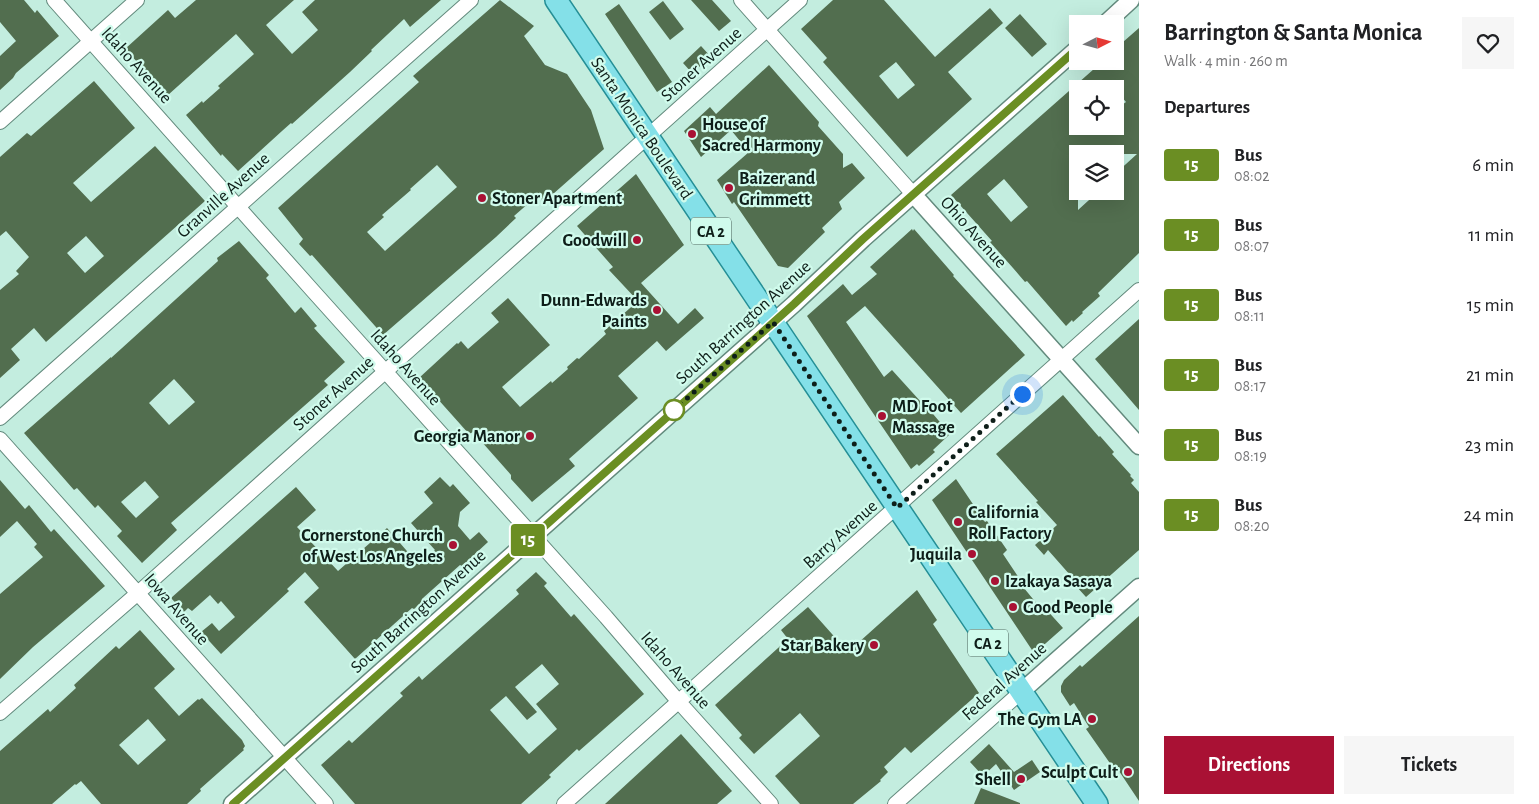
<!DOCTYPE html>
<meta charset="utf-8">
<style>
:root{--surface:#fff;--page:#f6f6f6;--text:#202124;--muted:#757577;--accent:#a91134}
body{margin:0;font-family:"Alegreya Sans",sans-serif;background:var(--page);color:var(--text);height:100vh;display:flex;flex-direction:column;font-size:19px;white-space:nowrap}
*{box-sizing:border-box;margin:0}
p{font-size:16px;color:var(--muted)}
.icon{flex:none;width:28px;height:28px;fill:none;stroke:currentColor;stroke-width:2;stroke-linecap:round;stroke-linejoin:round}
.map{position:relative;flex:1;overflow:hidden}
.drawer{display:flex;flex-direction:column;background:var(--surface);width:400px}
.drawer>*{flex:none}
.badge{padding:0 10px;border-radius:4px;font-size:18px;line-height:32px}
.needle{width:32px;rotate:84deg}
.tools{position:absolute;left:1069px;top:15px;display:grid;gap:10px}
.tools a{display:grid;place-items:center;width:55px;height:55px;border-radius:0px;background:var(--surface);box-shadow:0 5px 20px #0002;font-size:25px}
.you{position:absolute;width:25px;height:25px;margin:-12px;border:4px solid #fff;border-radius:50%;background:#1a73e8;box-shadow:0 0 0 8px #1a73e833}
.map>.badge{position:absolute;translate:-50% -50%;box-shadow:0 0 0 2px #fff}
h2{padding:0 25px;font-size:19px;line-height:45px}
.round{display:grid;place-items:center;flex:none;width:52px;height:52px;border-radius:0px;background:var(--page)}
.headline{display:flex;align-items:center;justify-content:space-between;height:85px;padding:0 25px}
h1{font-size:24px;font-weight:600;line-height:38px}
.button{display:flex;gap:10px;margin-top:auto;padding:10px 25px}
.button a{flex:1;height:58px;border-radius:0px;background:var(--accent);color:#fff;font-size:20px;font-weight:600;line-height:58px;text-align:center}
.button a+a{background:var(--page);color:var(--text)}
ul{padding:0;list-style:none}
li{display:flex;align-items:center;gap:15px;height:70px;padding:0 25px}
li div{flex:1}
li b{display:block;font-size:19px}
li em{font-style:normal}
li .badge{min-width:55px;font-weight:700;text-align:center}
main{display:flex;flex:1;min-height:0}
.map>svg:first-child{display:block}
</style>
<main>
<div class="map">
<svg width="1139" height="804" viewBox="0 0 1139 804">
<rect width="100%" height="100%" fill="#c3eddf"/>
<path fill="#526e4f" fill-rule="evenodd" d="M0,0H24L35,13L37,10L59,36L16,73L13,78L0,90V56L16,41L0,22Z
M196,0H294L266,25L292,54L318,30L302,12L315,0H441L410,27L404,19L371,50L372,51L350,72L292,124L291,123L282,131L238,171L222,154L221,156L186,115L202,101L203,103L220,88L218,86L254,54L236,34L168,95L125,49L168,10L175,18Z
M500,0L534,26L524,36L545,65L567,74L591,110L604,149L544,202L538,195L514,216L516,218L496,237L383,335L312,255L310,256L299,244L303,239L278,208L419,82L413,76ZM437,165L457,187L385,251L367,232L384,217L382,215L411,190L410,189Z
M691,0H712L731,21L719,31Z
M833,0H884L935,57L990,8L1003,23L948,72L972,99L907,157L823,62L827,58L801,29ZM896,62L915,85L898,99L879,76Z
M663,1L684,29L670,40L649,12Z
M619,4L672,82L657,92L605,14Z
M1020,14L1047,44L1032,57L1005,28Z
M1139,28V253L1098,293L1100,296L1082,312L1083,313L1073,322L1072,320L1066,326L1027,281L1025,282L1013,268L990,242L992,241L951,195L1103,61H1115V49ZM1078,89H1115L1126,102L1115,110V126H1078ZM1078,154H1137L1115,174V191H1099L1078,210ZM1004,179L1028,207L1011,222L987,194Z
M701,46L711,57L692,73L683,63Z
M769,65L819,122L818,126L843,154V168L852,163L865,178L839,202L842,209L822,228L825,232L788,268L778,266L734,202L732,204L717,180L749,152L731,130L701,157L684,131L710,107L716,114Z
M94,81L135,128L73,183L91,202L155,146L205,201L46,342L34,328L11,349L20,360L0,378V290L19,274L16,271L29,257L6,231L0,236V157L27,133L31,136ZM86,236L104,256L85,273L67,253Z
M636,174L684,245L641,283L678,324L695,308L704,318L666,351L657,341L618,376L638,398L569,459L575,466L532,502L511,479V475L473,432L469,434L419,378L457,343L458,344L461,341L468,349L499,322L491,313L508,298L550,345L502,387L520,407L551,381L552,383L568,369L567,367L577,358L579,359L606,334L604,331L638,301L609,270L613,267L577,226Z
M912,229L913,231L914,229L954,275L953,276L1025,355L961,413L865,306L846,322L884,377L892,370L921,402L922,401L950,434L933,450L935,452L919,466L917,464L911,469L807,316L843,284L852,295L877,274L870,267Z
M239,241L269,275L266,278L295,313L301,307L317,326L314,328L345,362L324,381L328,385L171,523L177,530L142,563L117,536L122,531L98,505L95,508L77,488L74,490L24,433L111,357V358L218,261L217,258ZM174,379L195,402L169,425L149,403ZM145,481L159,497L136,518L121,502Z
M1139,319V410L1095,359Z
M1063,395L1099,437L1100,436L1114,452L1112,454L1131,475L1130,476L1134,480L1131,483L1139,492V550L1086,597L1076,586L1078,584L1048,550L1044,555L1035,545L1057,525L1036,502L1038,501L996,454Z
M440,477L450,487L453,484L470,503L460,512L458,526L470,540L479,532L488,542L462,566L460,565L423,598L425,599L414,609L412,608L355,659L304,602L319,588L305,572L287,589L289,591L221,654L201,632L212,623L219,631L235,617L221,601L218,604L210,595L192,611L188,608L184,612L171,598L296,487L316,510L297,527L338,571L387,528L419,565L435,550L411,523L433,503L424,492Z
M956,479L985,522L987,521L1007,550L1003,554L1021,581L1019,582L1042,610L1044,607L1063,628L1037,651L1032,650L932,500Z
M0,480L25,509L29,505L51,532L54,529L105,586L33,647L0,679V594L43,557L34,547L37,544L17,521L0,537Z
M536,572L547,583L544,586L571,617L574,614L644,694L579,751L577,749L549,775L551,777L521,804H355L321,765L349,740L352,743L403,696L400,693L419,676L422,680L519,594L516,590ZM542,664L559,684L536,704L557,729L529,754L490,710L506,696L527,720L537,712L515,687Z
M917,590L937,620L933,624L979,693L911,753L905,747L884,767L888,772L880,780L881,781L853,804H800L775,776L820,736L800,713L754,754L739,738L742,735L715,705L788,639L781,630L808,607L848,652Z
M1139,616V801L1117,768L1114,769L1086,729L1089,727L1074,703L1070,706L1061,692V686L1064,680L1080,665L1082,667Z
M140,630L175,669L154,688L179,716L198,699L199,700L202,698L242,740L245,746L243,749L244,750L200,789L201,791L187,804H101L81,781L76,785L75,784L52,804H0V751L48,709L50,712L76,688L74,685L116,646L119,649ZM148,719L166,740L138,765L119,745Z
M681,734L732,791L717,804H605Z
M989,744L1014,772L1032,760L1040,772L1014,790L996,764L983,776L970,762Z
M981,788L1020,803V804H974Z"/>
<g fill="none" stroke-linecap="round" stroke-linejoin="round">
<defs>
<path id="minor" d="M54,0L313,291L606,617L679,702L771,804
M741,0L913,194
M0,122L137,0
M0,418L471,0
M0,439L326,804
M0,713L138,593L800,0
M564,804L1139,290
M895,804L1021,692"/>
<path id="tertiary" d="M1105,24L1131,0
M913,194L1139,446
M1021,692L1139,587
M232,804L794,304L863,239L1078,48"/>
<path id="primary" d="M556,0L1097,804"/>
</defs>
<use href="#minor" stroke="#638a7d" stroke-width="16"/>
<use href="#tertiary" stroke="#638a7d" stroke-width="19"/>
<use href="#primary" stroke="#258f96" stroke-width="24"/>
<use href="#minor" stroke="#fff" stroke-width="14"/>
<use href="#tertiary" stroke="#fff" stroke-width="16"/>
<use href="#primary" stroke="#84e0e8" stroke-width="21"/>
</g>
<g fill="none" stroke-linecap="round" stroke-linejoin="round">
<defs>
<path id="line" d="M233,804L794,304L863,239L1078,48"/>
</defs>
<use href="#line" stroke="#fff" stroke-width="11"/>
<use href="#line" stroke="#6b8e23" stroke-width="8"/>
<path stroke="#0e1e19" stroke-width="5" stroke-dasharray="0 9" d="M674,410L773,322L897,508L1022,394"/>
</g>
<g fill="#a91134" stroke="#d0fbec" stroke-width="2">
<circle cx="692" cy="134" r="5"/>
<circle cx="729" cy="188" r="5"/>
<circle cx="482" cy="198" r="5"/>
<circle cx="637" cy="240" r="5"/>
<circle cx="657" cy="310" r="5"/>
<circle cx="882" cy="416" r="5"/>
<circle cx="530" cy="436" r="5"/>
<circle cx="958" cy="522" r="5"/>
<circle cx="453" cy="545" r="5"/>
<circle cx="972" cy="554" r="5"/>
<circle cx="995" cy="581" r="5"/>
<circle cx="1013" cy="607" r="5"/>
<circle cx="874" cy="645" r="5"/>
<circle cx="1092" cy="719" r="5"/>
<circle cx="1128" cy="772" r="5"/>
<circle cx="1021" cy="779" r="5"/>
</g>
<circle fill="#fff" stroke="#6b8e23" stroke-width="2.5" cx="674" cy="410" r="10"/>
<g text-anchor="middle" stroke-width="4.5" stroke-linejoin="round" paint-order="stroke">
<g fill="#d0fbec" stroke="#486058" stroke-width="1">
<rect x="691" y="217.5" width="40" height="27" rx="4"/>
<rect x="968" y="629.5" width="40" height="27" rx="4"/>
</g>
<g font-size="16" font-weight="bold" fill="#0e1e19">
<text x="711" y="237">CA 2</text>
<text x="988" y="649">CA 2</text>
</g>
<g font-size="18" fill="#0e1e19" stroke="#d0fbec">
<text transform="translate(701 64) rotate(-42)" y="6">Stoner Avenue</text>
<text transform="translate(137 65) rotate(48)" y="6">Idaho Avenue</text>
<text transform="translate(642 128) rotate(56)" y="6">Santa Monica Boulevard</text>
<text transform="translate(223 195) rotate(-42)" y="6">Granville Avenue</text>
<text transform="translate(974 232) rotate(48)" y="6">Ohio Avenue</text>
<text transform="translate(743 322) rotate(-42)" y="6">South Barrington Avenue</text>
<text transform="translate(406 367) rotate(48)" y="6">Idaho Avenue</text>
<text transform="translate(333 393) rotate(-42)" y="6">Stoner Avenue</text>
<text transform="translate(840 534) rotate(-42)" y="6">Barry Avenue</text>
<text transform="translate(177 609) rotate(49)" y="6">Iowa Avenue</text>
<text transform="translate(418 611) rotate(-42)" y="6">South Barrington Avenue</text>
<text transform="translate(676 670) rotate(49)" y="6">Idaho Avenue</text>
<text transform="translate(1004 681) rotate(-42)" y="6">Federal Avenue</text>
</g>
<g font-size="18" font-weight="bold" fill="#0e1e19" stroke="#d0fbec" text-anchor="end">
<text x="702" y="130" text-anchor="start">House of<tspan x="702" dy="21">Sacred Harmony</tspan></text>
<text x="739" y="184" text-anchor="start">Baizer and<tspan x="739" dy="21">Grimmett</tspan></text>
<text x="492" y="204" text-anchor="start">Stoner Apartment</text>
<text x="627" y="246">Goodwill</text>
<text x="647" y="306">Dunn-Edwards<tspan x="647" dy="21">Paints</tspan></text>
<text x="892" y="412" text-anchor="start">MD Foot<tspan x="892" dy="21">Massage</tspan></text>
<text x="520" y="442">Georgia Manor</text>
<text x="968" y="518" text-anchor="start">California<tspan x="968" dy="21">Roll Factory</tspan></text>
<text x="443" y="541">Cornerstone Church<tspan x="443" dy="21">of West Los Angeles</tspan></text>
<text x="962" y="560">Juquila</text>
<text x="1005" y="587" text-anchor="start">Izakaya Sasaya</text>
<text x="1023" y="613" text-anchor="start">Good People</text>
<text x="864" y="651">Star Bakery</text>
<text x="1082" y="725">The Gym LA</text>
<text x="1118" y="778">Sculpt Cult</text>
<text x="1011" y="785">Shell</text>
</g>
</g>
</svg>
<div class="tools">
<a><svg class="needle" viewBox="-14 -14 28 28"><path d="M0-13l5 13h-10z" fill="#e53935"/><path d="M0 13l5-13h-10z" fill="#757577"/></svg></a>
<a><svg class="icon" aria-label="locate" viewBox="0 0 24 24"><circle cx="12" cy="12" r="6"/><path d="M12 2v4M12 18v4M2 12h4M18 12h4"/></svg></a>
<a><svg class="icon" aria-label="layers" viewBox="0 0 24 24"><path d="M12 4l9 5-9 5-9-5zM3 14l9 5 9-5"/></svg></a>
</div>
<div class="you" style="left:1022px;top:394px"></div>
<b class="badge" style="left:528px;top:540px;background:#6b8e23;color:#fff">15</b>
</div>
<section class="drawer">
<div class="headline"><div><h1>Barrington &amp; Santa Monica</h1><p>Walk · 4 min · 260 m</p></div><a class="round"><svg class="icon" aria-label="heart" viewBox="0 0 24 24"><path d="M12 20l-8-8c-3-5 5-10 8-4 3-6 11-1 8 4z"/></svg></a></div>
<h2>Departures</h2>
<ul>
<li><span class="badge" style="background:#6b8e23;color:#fff">15</span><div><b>Bus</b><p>08:02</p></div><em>6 min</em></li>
<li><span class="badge" style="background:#6b8e23;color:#fff">15</span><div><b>Bus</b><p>08:07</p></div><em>11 min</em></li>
<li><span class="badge" style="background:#6b8e23;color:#fff">15</span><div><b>Bus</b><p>08:11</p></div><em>15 min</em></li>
<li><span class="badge" style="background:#6b8e23;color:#fff">15</span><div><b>Bus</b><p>08:17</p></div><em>21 min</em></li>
<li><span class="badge" style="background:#6b8e23;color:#fff">15</span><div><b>Bus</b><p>08:19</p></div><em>23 min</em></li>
<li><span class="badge" style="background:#6b8e23;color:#fff">15</span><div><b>Bus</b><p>08:20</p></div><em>24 min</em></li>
</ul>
<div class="button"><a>Directions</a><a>Tickets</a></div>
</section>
</main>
